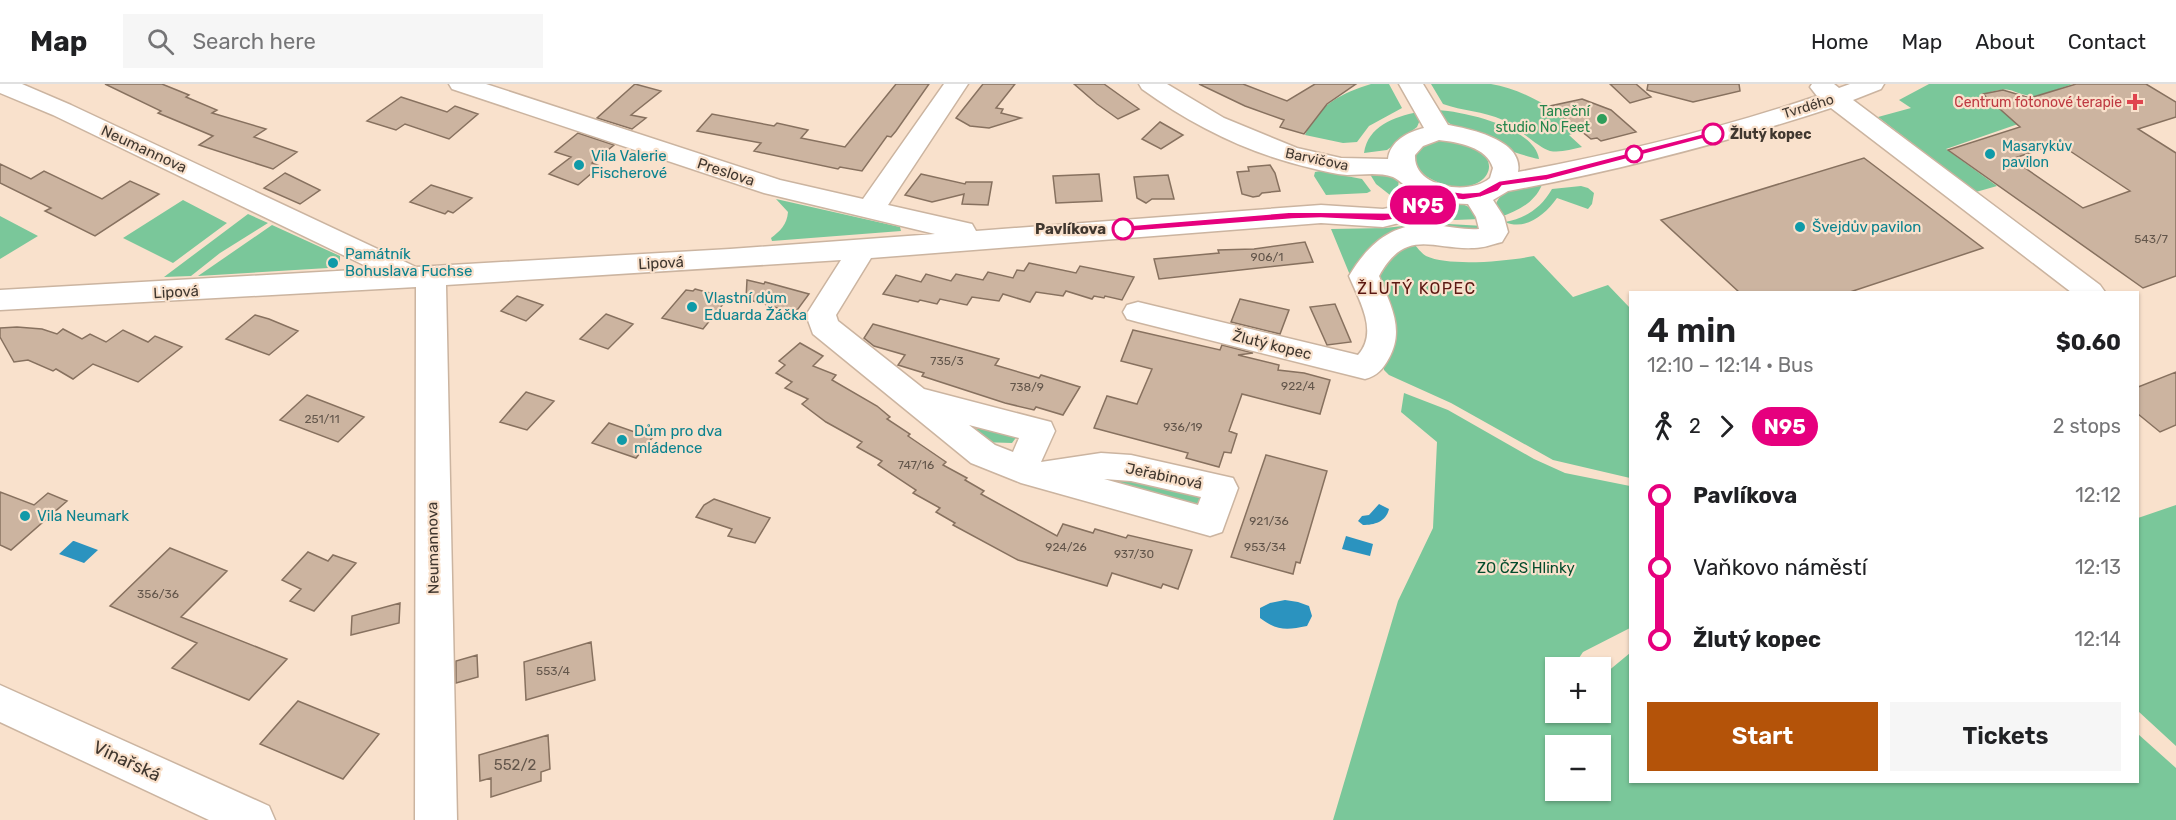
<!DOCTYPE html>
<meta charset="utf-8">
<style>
:root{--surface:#fff;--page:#f6f6f6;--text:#202124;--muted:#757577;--line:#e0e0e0;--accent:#b45309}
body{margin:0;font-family:Rubik,sans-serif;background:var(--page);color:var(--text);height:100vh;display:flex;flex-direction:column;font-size:22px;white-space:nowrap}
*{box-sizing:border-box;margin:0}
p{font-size:20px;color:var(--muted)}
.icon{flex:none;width:33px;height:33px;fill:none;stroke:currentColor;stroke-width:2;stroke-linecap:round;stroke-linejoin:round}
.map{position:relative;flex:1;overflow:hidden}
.details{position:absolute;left:1629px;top:207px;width:510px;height:492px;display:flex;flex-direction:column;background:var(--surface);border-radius:0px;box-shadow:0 2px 4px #0004}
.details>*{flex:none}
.badge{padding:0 12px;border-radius:20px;font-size:21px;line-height:39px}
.fabs{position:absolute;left:1545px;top:573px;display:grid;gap:12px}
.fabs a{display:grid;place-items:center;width:66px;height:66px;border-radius:0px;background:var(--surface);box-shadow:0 2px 4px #0004;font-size:30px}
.map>.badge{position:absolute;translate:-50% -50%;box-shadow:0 0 0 3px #fff}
.legs{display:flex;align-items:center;gap:9px;height:66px;padding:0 18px;font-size:20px}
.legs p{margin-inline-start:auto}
.head{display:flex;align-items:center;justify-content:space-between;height:102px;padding:0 18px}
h1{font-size:33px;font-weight:600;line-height:45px}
.button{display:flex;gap:12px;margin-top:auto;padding:12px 18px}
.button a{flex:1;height:69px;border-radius:0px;background:var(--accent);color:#fff;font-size:24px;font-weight:600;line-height:69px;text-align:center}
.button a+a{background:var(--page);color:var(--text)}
ul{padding:0 18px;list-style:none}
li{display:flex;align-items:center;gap:21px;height:72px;font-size:22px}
li i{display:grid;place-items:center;width:9px;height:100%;margin:0 8px;background:currentColor}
li i::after{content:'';width:15px;height:15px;margin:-8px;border:4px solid;border-radius:50%;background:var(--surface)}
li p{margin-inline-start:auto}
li:first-child i{background:linear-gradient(#0000 50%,currentColor 0)}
li:last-child i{background:linear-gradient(currentColor 50%,#0000 0)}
header{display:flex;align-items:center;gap:36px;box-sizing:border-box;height:84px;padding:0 30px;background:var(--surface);border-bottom:2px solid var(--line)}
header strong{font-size:28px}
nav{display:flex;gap:33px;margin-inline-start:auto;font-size:21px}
.search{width:420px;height:54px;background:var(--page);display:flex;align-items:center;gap:15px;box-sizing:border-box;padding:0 21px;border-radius:0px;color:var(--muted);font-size:22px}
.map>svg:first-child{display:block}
</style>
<header>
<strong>Map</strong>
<div class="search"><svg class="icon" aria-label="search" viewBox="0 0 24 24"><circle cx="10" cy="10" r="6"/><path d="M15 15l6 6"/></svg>Search here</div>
<nav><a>Home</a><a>Map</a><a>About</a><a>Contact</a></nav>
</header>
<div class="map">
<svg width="2176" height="736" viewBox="0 0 2176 736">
<rect width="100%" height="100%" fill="#f9e1cc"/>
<path fill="#7ac79a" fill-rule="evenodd" d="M1371,0H1389L1402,24L1369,42L1357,58L1343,59L1305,51C1317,21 1342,9 1371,0Z
M1431,0C1450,0 1472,0 1491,0C1523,5 1557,26 1581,47L1569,51L1582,63C1571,65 1561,69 1550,67C1539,64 1517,43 1503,36C1483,27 1462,27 1443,20Z
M1929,0H2073C2063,3 2040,13 2031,12C2009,9 2014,1 1988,9L1991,20L2021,39L1946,65L1997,102L1976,108L1878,33L1911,24L1899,16Z
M1434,26C1460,26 1535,43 1539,75C1514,70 1448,46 1434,26Z
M1418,28L1420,36L1417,43L1387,66L1364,69C1368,42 1394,33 1418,28Z
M1446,56C1519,64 1488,121 1435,97C1424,92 1417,86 1415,74C1420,59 1432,57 1446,56Z
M1320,87L1362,95L1371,107L1367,109L1326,111L1314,92L1315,88Z
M1368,87H1383L1399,95L1398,104L1390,111L1376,100Z
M1528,101H1542C1534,119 1518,127 1500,133L1495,123C1500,106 1513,105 1528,101Z
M1581,102L1588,104L1594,109L1592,120L1588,125L1557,114C1545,131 1525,147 1505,138C1526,134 1541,124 1552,105Z
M776,115L900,143L901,147L772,157L771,154C780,147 787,141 788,128Z
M183,116L227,139L173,179L123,154Z
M1447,118C1463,119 1471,121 1480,135L1455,136L1424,129Z
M248,130L268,139L220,169L191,192L164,193Z
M0,132L38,152L0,175Z
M1430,139L1484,142L1480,148L1435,145L1352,196L1331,145L1385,144Z
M272,141L340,172V178L328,184L198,192Z
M1413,159C1417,163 1421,169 1426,172C1450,183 1508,177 1534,172L1573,213L1608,201L1630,224V394L1553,376L1451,319L1389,291L1384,286L1374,189L1392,169Z
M1404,309L1448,326L1534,375L1565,389L1630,402V544L1583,568L1573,583L1556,584L1555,610L1548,621L1555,624L1556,628H1600L1601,593L1630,569V698H2138V650L2176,684V736H1333L1398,517L1433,444L1437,358L1401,328ZM1556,662H1600V706H1556Z
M950,333L1018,351L1012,359L980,358Z
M1083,389L1204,406L1203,425Z
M2176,421V662L2138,627V434Z"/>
<path fill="#2b93bf" d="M1379,420L1389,425C1386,438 1374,441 1363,441L1358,437L1362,432L1369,431Z
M1346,452L1373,460L1370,472L1342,465Z
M73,457H74L98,466L84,479L59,470Z
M1285,516L1298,518L1309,522L1312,532L1307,542C1287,546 1277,547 1260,534V524L1270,519Z"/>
<path fill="#ccb4a0" stroke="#87715f" stroke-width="1.5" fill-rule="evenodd" d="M105,0H162L189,11L186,13L217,26L212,29L266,45L254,53L297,68L273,85L199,61L213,52L158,29L161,27Z
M635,0L661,7L631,31L646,34L632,45L597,34Z
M896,0H929L896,47L891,53L887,52L862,87L840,83L838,85L754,67L761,59L697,47L712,30L774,42L777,39L808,46L801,54L845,63Z
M983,0H1015L996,24L1003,25L1001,29L1021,34L989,44L970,42L956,34Z
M1074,0H1104L1139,25L1118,35L1097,20Z
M1199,0H1243L1287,17L1315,0H1356L1327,20L1304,50L1280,43L1284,36L1245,22Z
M1610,0H1636L1651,13L1630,19Z
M1648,0H1739L1740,7L1693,18L1647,6Z
M2076,0H2146L2176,18V33L2138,45L2176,69V192L2143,204L1948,66L2020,43L1983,10L2003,6L2030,14ZM2058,59L2130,107L2083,124L2012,75Z
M401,13L447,28L455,22L478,30L449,55L405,40L396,46L367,37Z
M1582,15L1611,26L1636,48L1601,57L1597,54L1591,55L1550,22Z
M1160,38L1183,51L1161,65L1142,55Z
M578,49L614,61L592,79L600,82L578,101L549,90L571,73L555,68Z
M1864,74L1983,164L1850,208H1739L1661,136Z
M0,80L31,95L44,87L102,115L130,97L159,110L95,152L45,127L51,124L0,99Z
M1270,81L1275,89L1280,107L1262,109L1259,112L1253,113L1242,110L1237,88L1249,87L1248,83Z
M285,89L320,106L300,120L264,104Z
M921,90L965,100L966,98H992L988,121L962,120L964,110L932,118L905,111Z
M1099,90L1102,117L1056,119L1053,92Z
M1168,91L1174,115H1152L1146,119L1137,114L1134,93Z
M431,101L447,106L472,114L453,129L448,127L445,130L410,118Z
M1305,158L1313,178L1159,195L1154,175L1219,169L1218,166L1254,165Z
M1029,179L1076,189L1080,182L1134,193L1122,216L1105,212L1104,214L1094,212L1092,215L1066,207L1063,212L1036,208L1030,218L1003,210L999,217L972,213L967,221L940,215L937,220L920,216L918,218L883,210L896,191L921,198L926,190L951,197L956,190L983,196L988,188L1013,194L1017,186L1024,187Z
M747,196L764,200L765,198L809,210L795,229L746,215Z
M695,205L721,212L719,216L724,219L703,245L662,234L686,206L693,207Z
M517,212L543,221L526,237L501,227Z
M1240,215L1289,226L1280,250L1231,238Z
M1335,220L1351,258L1327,261L1310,223Z
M606,230L633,240L608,265L580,255Z
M255,231L269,235L298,247L269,271L226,255Z
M873,240L999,275L995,281L1039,294L1041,291L1080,303L1063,331L1036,323L1034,326L1005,319L922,292L924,289L898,281L905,271L874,262L864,254Z
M17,243L42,245L57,250L63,245L82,255L90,250L106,258L123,246L148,258L155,252L182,263L138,298L93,280L73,295L56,285L53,287L28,276L14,278L0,253V244Z
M1133,246L1220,266L1222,261L1253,269L1238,271L1279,281L1278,286L1304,289L1330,296L1320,330L1242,310L1229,347L1237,350L1231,369L1224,368L1219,383L1186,374L1188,369L1094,344L1107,312L1137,320L1152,285L1121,277Z
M800,259L823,272L813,282L836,291L832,296L877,322L890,333L887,335L910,350L908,352L946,378L943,381L967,394L965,396L984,407L981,410L1057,452L1063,440L1093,449L1095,445L1126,454L1128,451L1192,466L1178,505L1163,500L1161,504L1112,489L1107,502L1018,476L953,441L955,439L936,428L940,424L913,409L916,406L878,381L882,377L857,363L862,358L826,338L802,320L808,315L785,304L792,298L776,289L785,281L779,277Z
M2176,288V341L2160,348L2138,330V303Z
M526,308L554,317L527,346L500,338Z
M307,311L364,333L338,358L280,336Z
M609,339L652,354L636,374L592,359Z
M1266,371L1327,387L1300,479L1296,478L1293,490L1231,473Z
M0,408L34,421L48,409L67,417L11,466L0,461Z
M714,415L770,434L755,459L728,452L732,445L696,433L704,421Z
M170,464L227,487L181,533L287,575L249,616L172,584L197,559L110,522Z
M308,468L328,477L333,471L356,479L314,527L290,517L301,505L282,496Z
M400,519L399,539L351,551L352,532Z
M591,558L595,596L526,616L524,578Z
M477,571L478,593L456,599V577Z
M298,617L379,650L343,695L260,660Z
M548,651L550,685L541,688V697L491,713V694L480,697L479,671Z"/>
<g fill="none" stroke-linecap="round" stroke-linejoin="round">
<defs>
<path id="minor" d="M0,0H22L71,21L416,183L730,165L935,150L764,109L452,5L449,0H486L780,96L863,115L944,0H968L888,121L972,140L976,147L1321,121L1383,125L1403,121L1419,111C1410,107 1400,96 1393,93C1378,88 1362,91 1347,91C1335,90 1323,87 1311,84C1250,70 1193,42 1142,5L1139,0H1167L1224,34L1297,64L1341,74L1388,75C1390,57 1408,48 1424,44L1399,0H1423L1448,41C1470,45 1524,56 1518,88C1616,70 1723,44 1817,12L1810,3L1812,0H1834L1839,4L1850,0H1884L1881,5L1853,16L2100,201L2105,208H2071L1831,24C1727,58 1616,87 1508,107L1493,116L1504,133L1508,148L1502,158C1493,160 1484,164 1474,164C1432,166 1406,143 1379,192C1390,220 1405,245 1389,274C1383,285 1377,292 1365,295L1138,238L1127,235L1123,228L1127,221L1138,218L1358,271C1379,248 1359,216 1349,192C1370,157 1395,137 1437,141C1451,143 1465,146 1479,145L1476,133L1468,120L1445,119L1423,133L1383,143L1321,139L871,174L836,231L838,237L924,305L1051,338L1055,347L1041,378L1101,369L1131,371L1233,394L1238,404L1222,448L1210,452L1021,399L971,379L813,250L806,231L841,176L446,201L457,736H415L416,203L0,226V206L372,185L53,31L0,9ZM1439,56C1458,58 1487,63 1493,84L1490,94C1470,112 1413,104 1415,71L1423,62ZM969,341L1019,354L1013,368L995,361ZM1104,395L1131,397L1201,413L1198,421Z
M0,601L269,722L275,736H209L0,638Z"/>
</defs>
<use href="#minor" stroke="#cbb4a0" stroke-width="3"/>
<use href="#minor" fill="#fff" fill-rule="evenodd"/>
</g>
<path fill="#e6007e" stroke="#fff" stroke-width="1.5" d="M1713,47L1718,50L1717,51L1547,96L1502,102L1498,107L1481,113L1463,116L1443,113L1416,129L1398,135L1383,137L1321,134L1292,135L1123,148L1118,145L1123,142L1292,128L1397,129L1442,106L1463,109L1479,108L1499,97L1547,90Z"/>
<path fill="#e0444e" stroke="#f9e1cc" stroke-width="2" d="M2132 9h6v6h6v6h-6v6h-6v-6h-6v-6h6z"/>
<circle fill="#2e9e5b" stroke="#f9e1cc" stroke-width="2" cx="1602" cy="35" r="6"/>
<g fill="#fff" stroke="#e6007e" stroke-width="3">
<circle cx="1713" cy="50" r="10"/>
<circle cx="1634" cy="70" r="8"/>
<circle cx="1123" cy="145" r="10"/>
</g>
<g fill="#0f9aa8" stroke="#f9e1cc" stroke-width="2">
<circle cx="1990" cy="70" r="6"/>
<circle cx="579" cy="81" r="6"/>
<circle cx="1800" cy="143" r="6"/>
<circle cx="333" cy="179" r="6"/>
<circle cx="692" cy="223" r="6"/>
<circle cx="622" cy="356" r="6"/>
<circle cx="25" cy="432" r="6"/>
</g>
<g text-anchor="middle" stroke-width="4.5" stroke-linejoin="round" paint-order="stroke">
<g font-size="12" fill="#63564b">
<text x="2151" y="159">543/7</text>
<text x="1267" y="177">906/1</text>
<text x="947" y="281">735/3</text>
<text x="1298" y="306">922/4</text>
<text x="1027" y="307">738/9</text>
<text x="322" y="339">251/11</text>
<text x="1183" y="347">936/19</text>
<text x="916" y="385">747/16</text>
<text x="1269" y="441">921/36</text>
<text x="1066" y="467">924/26</text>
<text x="1265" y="467">953/34</text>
<text x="1134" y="474">937/30</text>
<text x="158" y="514">356/36</text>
<text x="553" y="591">553/4</text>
</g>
<g font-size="14" fill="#be3a42" stroke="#f9e1cc" text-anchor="end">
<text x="2122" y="23">Centrum fotonové terapie</text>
</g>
<g font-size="14" fill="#40372f" stroke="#f9e1cc">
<text transform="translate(1808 22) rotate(-17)" y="5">Tvrdého</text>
<text transform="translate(1317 75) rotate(12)" y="5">Barvičova</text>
</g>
<g font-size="14" fill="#27864d" stroke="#f9e1cc" text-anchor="end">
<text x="1590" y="32">Taneční<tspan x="1590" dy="16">studio No Feet</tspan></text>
</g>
<g font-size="14" font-weight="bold" fill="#40372f" stroke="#f9e1cc" text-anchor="start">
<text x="1730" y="55">Žlutý kopec</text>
</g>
<g font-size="14" fill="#0d838f" stroke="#f9e1cc" text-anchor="start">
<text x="2002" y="67">Masarykův<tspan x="2002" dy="16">pavilon</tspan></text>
</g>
<g font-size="15" fill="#40372f" stroke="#f9e1cc">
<text transform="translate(144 65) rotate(25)" y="5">Neumannova</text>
<text transform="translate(726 88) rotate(18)" y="5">Preslova</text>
<text transform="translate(661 179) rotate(-3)" y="5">Lipová</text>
<text transform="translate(176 208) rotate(-3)" y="5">Lipová</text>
<text transform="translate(1272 261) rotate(14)" y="5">Žlutý kopec</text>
<text transform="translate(1164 392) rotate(12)" y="5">Jeřabinová</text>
<text transform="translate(433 464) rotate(-91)" y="5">Neumannova</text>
</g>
<g font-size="15" fill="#0d838f" stroke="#f9e1cc" text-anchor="start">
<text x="591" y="77">Vila Valerie<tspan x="591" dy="17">Fischerové</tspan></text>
<text x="1812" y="148">Švejdův pavilon</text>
<text x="345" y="175">Památník<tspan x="345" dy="17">Bohuslava Fuchse</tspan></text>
<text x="704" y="219">Vlastní dům<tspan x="704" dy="17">Eduarda Žáčka</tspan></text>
<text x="634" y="352">Dům pro dva<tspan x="634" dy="17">mládence</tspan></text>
<text x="37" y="437">Vila Neumark</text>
</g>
<g font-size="15" font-weight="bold" fill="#40372f" stroke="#f9e1cc" text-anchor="end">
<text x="1106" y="150">Pavlíkova</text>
</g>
<g font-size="15" fill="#034c2c" stroke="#f9e1cc">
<text x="1526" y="489">ZO ČZS Hlinky</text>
</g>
<g font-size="15" fill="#63564b">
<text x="515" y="686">552/2</text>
</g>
<g font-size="16" letter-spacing="1.5" fill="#5c1812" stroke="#f9e1cc">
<text x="1417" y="210">ŽLUTÝ KOPEC</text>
</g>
<g font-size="18" fill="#40372f" stroke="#f9e1cc">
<text transform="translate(127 677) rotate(25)" y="6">Vinařská</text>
</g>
</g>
</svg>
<div class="fabs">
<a>+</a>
<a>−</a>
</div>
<b class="badge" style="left:1423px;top:121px;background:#e6007e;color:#fff">N95</b>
<section class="details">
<div class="head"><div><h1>4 min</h1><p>12:10 – 12:14 · Bus</p></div><b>$0.60</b></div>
<div class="legs"><svg class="icon" aria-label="walk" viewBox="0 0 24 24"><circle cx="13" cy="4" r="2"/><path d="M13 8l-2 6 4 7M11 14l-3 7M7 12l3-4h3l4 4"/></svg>2<svg class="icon" aria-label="forward" viewBox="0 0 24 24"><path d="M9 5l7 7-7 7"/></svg><b class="badge" style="background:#e6007e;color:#fff">N95</b><p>2 stops</p></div>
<ul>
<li><i style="color:#e6007e"></i><b>Pavlíkova</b><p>12:12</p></li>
<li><i style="color:#e6007e"></i><span>Vaňkovo náměstí</span><p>12:13</p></li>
<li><i style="color:#e6007e"></i><b>Žlutý kopec</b><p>12:14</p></li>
</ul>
<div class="button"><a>Start</a><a>Tickets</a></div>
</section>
</div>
